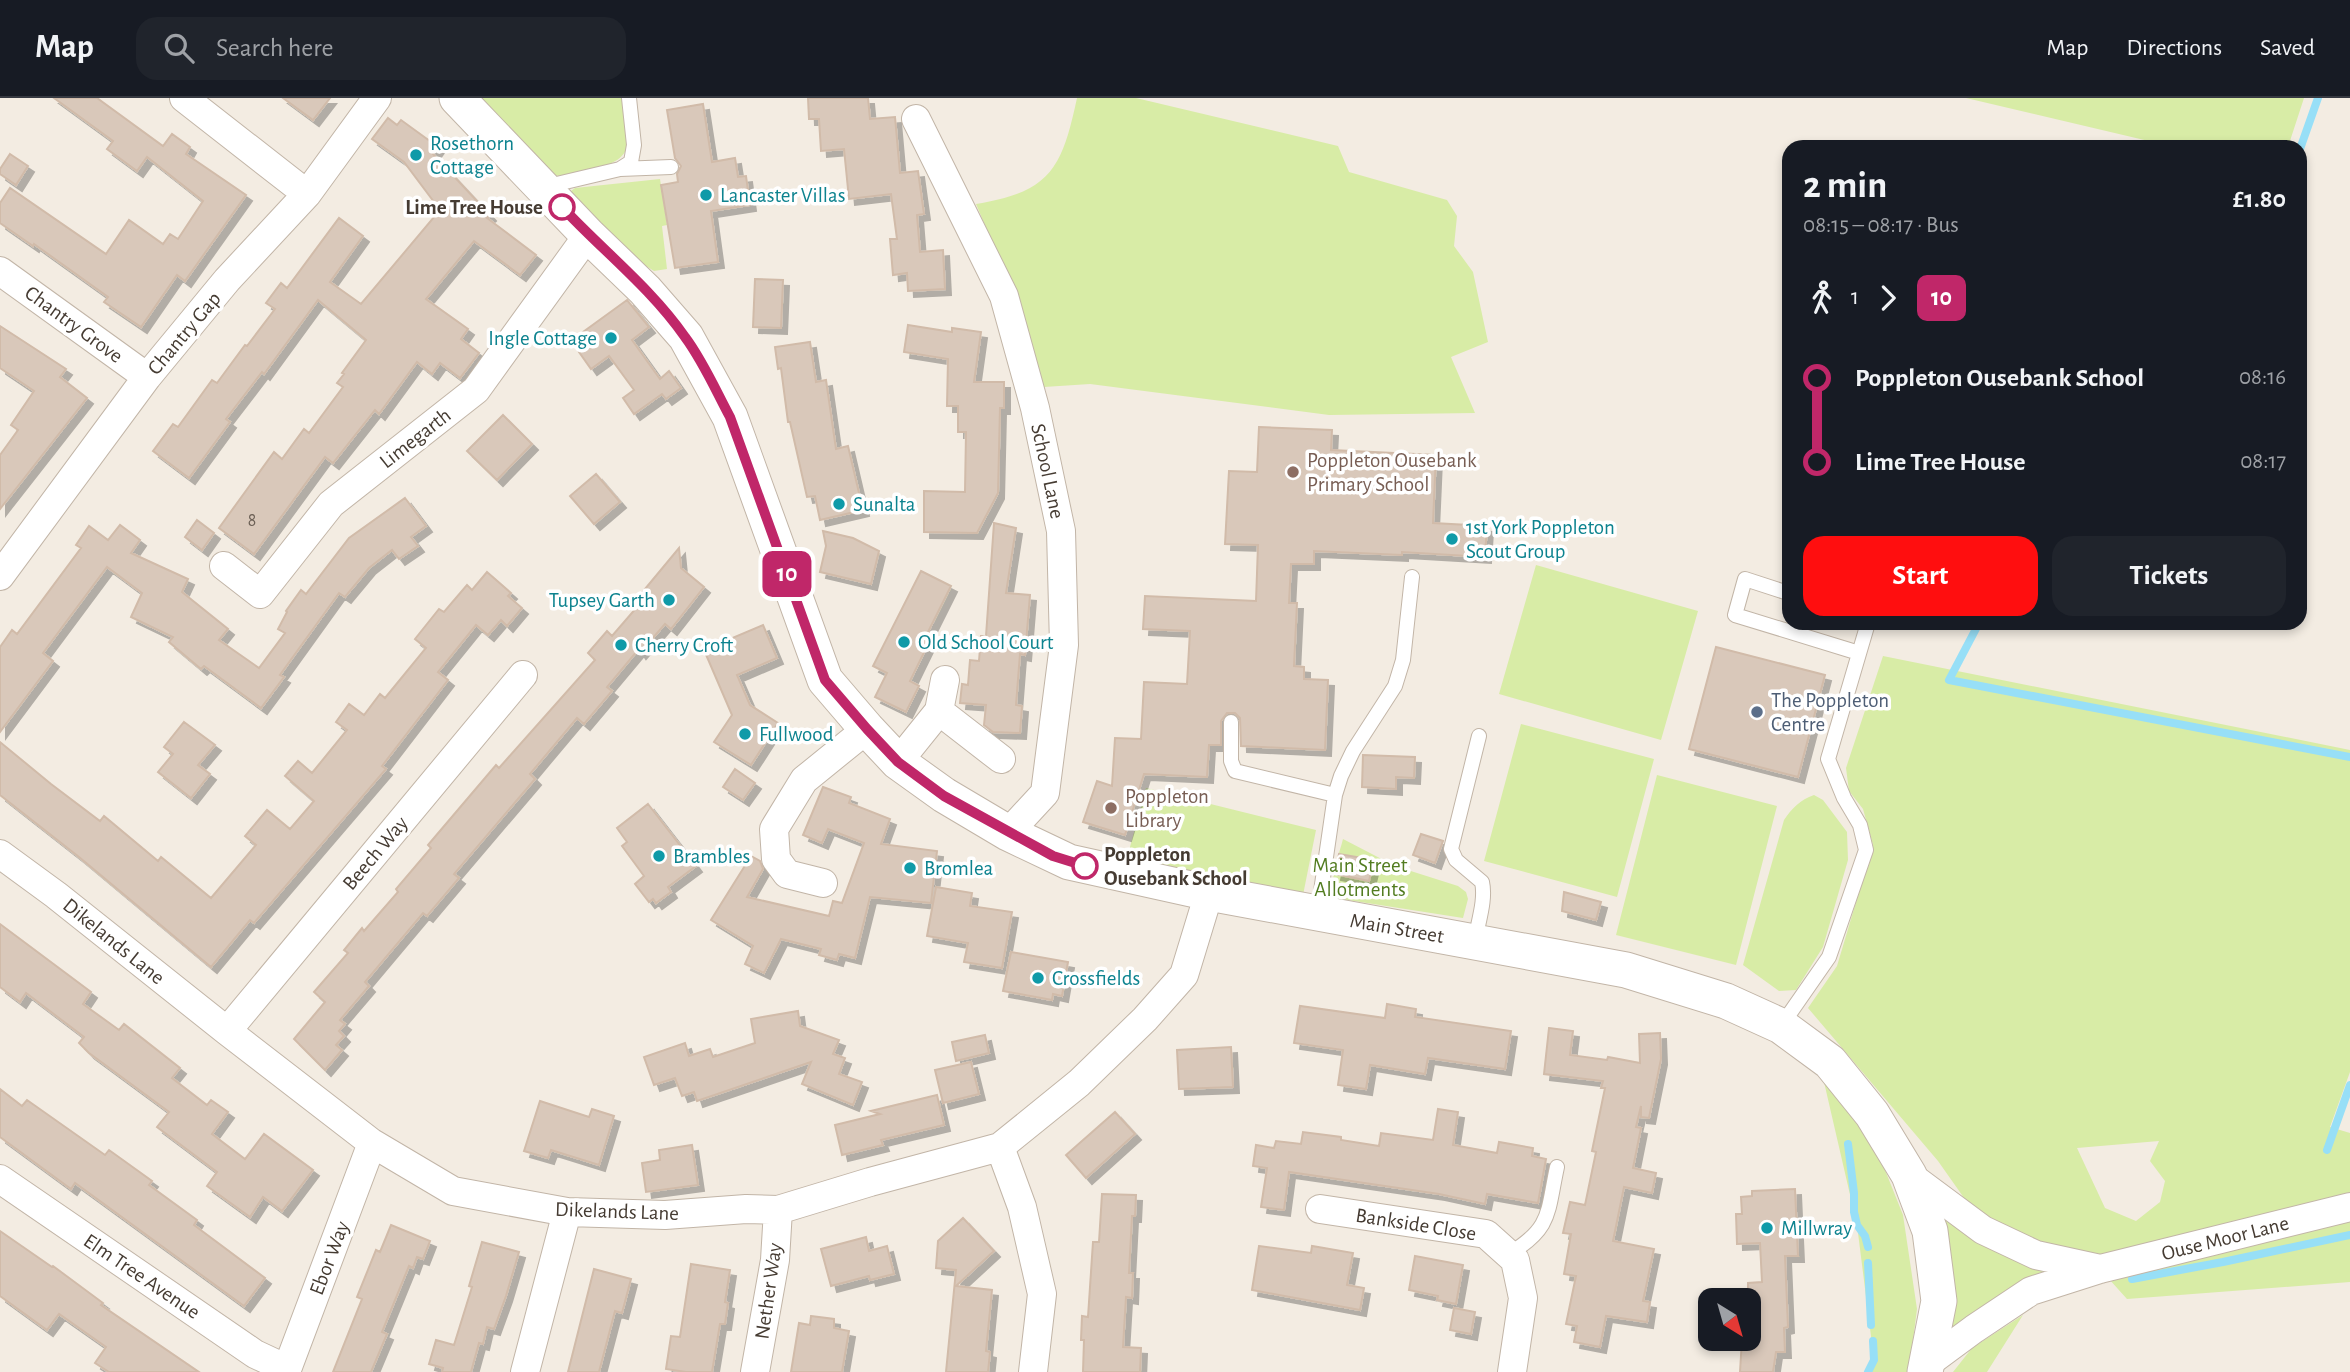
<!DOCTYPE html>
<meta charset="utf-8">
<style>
:root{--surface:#171b24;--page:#20242c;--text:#f1f3f6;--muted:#9ea1a6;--line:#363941;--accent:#ff0e0f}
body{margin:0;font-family:"Alegreya Sans",sans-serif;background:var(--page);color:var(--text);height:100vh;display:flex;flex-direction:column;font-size:26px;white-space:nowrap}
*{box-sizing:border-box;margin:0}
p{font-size:23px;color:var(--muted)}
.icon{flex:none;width:38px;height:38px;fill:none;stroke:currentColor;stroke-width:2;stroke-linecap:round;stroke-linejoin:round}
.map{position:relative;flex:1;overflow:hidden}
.drawer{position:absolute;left:1782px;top:42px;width:525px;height:490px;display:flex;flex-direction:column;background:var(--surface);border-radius:21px;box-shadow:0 4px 10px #0003}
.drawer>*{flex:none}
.badge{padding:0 14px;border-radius:10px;font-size:24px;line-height:46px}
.needle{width:46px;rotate:143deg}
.controls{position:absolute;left:1698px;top:1190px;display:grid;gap:14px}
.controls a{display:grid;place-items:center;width:63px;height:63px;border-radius:14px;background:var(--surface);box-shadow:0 4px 10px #0003;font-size:35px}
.map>.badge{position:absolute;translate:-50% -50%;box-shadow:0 0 0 4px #fff}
.legs{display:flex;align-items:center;gap:10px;height:77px;padding:0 21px;font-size:23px}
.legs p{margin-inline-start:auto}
.headline{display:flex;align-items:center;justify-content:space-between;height:119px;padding:0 21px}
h1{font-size:38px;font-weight:700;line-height:52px}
.cta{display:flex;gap:14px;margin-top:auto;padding:14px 21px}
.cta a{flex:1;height:80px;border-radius:21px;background:var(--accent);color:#fff;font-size:28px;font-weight:700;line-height:80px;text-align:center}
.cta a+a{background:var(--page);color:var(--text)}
ul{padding:0 21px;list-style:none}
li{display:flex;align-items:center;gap:24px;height:84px;font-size:26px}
li i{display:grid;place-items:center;width:10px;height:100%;margin:0 9px;background:currentColor}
li i::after{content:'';width:18px;height:18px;margin:-9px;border:5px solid;border-radius:50%;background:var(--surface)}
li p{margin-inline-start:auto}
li:first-child i{background:linear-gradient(#0000 50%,currentColor 0)}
li:last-child i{background:linear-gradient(currentColor 50%,#0000 0)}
header{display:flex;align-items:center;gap:42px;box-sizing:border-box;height:98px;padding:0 35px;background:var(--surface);border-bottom:2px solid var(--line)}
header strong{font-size:33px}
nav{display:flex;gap:38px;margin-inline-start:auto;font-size:24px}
.search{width:490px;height:63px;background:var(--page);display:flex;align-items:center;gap:18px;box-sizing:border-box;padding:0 24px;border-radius:21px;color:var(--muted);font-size:26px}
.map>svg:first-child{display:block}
</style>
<header>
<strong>Map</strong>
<div class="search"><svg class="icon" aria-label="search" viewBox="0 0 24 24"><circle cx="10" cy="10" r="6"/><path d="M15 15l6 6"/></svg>Search here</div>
<nav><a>Map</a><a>Directions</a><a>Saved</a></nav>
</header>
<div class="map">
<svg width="2350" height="1274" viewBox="0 0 2350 1274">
<defs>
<filter id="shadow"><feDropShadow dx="6" dy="6" stdDeviation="0" flood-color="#0004"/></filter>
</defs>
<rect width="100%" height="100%" fill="#f3ece2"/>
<path fill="#d8eca6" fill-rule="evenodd" d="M480,0H622C624,14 628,30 628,44C627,71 578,74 559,78L554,77Z
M1077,0H1136L1338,48L1349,74L1447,102L1457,118L1454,148L1473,174L1488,244L1451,259L1475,315L1329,317L1090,286L1044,289L1022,215L976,106C1051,94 1062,70 1077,0Z
M1966,0H2304L2288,49H2174Z
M660,81L667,127L662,128L667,171L654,173L646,168L574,100L571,93L575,90Z
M1536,467L1698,513L1661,642L1499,596Z
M1883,558L2350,652V974L2330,1029L2350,1035V1184L2127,1201L2100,1171L2038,1151L1969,1107L1938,1063L1808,910L1837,868L1873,747L1863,711L1849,693L1846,670ZM2159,1043L2150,1063L2165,1083L2160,1104L2136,1123L2105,1110L2077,1050Z
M1521,626L1654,661L1617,799L1484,763Z
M1657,677L1777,708L1736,867L1616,837Z
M1146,690L1316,732L1303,797L1127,760Z
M1814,697L1823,702L1847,734L1848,762L1823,849L1796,892L1779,893L1743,867L1784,722C1792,710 1800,702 1814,697Z
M1343,741L1395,768L1458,788L1466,794L1468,801L1463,820L1335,800C1328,785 1339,757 1343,741Z
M1824,984L1873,1042L1903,1117L1917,1211L1909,1274H1868L1874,1262L1857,1127Z
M1941,1113L1991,1148L2046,1174L1949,1237Z
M2023,1217L1987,1274H1953L1972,1250Z"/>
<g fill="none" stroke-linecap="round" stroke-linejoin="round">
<path stroke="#97dff7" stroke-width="8" d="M2300,51L2318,0
M1979,525L1949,582L2350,659
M1848,1046L1854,1095V1114L1857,1127L1865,1138L1868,1149
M2327,1052L2350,987
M1868,1165L1871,1227
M2132,1181L2223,1164L2350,1137
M1868,1274L1874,1262L1873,1243"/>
</g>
<path fill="#d9c8ba" stroke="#d1bba9" stroke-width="2" filter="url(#shadow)" d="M54,0H97L163,48L172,36L190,49L186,56L246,97L185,183L177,177L141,229L104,204L108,199L34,146L33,148L0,125V105L10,90L106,156L129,122L163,146L170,136L178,141L203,103L147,59L137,73L107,51L113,43Z
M283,0H330L313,22Z
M808,0H868L870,21L895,19L900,75L918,73L924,116L917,117L920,154L943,152L945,191L908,193L907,175L893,177L890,141H897L891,96L849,101L844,51L821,53L819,21H809Z
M703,6L712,64L735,60L738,79L746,78L750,107L711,113L718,164L675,170L661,87L678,84L677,76L681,68L675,60L667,12Z
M388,20L397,27L401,22L438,49L433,56L490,117L487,120L536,157L520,177L474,143L426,201L468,231L461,241L479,255L460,280L440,265L432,276L417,264L379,316L375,312L333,365L325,359L254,456L219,430L274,354L282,361L304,331L309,335L343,289L337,285L344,276L342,275L366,242L318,202L264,276L262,274L226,321L230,324L189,380L153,353L173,326L178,329L212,282L217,285L245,247L247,248L275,211L266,205L281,185L287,190L339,120L363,138L330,184L361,206L440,112L404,64L372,41Z
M10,56L28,68L16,87L0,76V71Z
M755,181L783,182L781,230L753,229Z
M627,202L649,229L632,242L660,281L669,273L681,290L666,301L662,296L634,316L623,300L634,292L609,258L591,271L579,254L591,246L583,234Z
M908,227L952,234V230L981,234L974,284H1004V310H1000L998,395L977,435L924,434V393L965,394L966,334H958V308H947L948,261L904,254Z
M0,228L66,271L60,279L87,300L0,411V357L18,332L11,327L34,293L0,270Z
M810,244L816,284L826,282L836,351L848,348L863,412L820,422L815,398L807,399L790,324H788L781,270L778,271L775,249Z
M503,317L532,346L497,382L467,353Z
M1259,329L1332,332L1331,352L1436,357L1433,425L1487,428L1485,459L1402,454V457L1314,453V466H1291L1289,505H1297L1294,568L1304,569V581L1328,582L1325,652L1241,648L1240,620L1235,615H1227L1221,623V647H1209L1207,679L1144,676L1125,737L1083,724L1097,683L1112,688L1115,640L1141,641L1144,584L1187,586L1190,533L1143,531L1145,498L1256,503L1258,447L1225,446L1229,373L1257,374Z
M596,376L620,404L594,426L570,398Z
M405,400L426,428L411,439L418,448L399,461L392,452L369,470L345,499L339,495L280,577L284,579L261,610L204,568L201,571L169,544L173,539L131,519L142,495L107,469L43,555L53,563L0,634V549L12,532L17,536L81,450L76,447L89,428L108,442L120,427L140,442L131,455L188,481L182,494L228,531L219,542L259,570L285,535L278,531L287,514L286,513L301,492L306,496L349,440Z
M197,422L214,435L202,452L185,439Z
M994,425L1016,430L1006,495L1030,497L1025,557L1020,556L1016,607L1022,608L1020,635L993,634L984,627L986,607L960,605L962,586L968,587L970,562L979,563L981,538H986Z
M823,433L853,440L879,453L871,486L820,474L826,448Z
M679,450L681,470L704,489L671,531L665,526L640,555L638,552L607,589L612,593L584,626L577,620L530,676L535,681L454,776L459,780L427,818L423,815L365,884L369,888L340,922L345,926L339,933L344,938L336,947L342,952L325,972L294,941L325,904L314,894L348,855L344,852L362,830L364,833L398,794L396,791L431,750L428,747L485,680L496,667L499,670L595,562L588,555L607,533L612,538L644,501L640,497Z
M921,473L951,488L928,534L933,536L910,583L919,588L906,614L875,599L887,575L873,568Z
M487,474L511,495L508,498L522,510L507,528L501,522L488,537L476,527L438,574L448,582L382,668L386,671L254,825L250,822L211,869L79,759L0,697V644L51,686L100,723L104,718L158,763L161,759L211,800L256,747L245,738L267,712L290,731L314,703L285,678L298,663L312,675L347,632L336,624L349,606L364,617L380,596L385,600L426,550L415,541L439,511L444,514L467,487L472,492Z
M763,527L777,560L737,577L750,607L778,625L751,667L714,644L732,617L704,552Z
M1716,549L1825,577L1798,679L1689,651Z
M184,624L215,647L198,667L210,676L191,700L158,674L173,656L164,649Z
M1363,657L1415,659L1414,680L1396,679V691L1362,689Z
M735,671L755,685L743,702L723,689Z
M823,689L851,699L849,705L890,721L881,746L937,753L931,805L870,799L855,860L839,856L837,862L819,857L821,851L781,841L764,875L745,866L753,848L711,822L751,758L760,763L763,771L747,799L829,818L833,803L842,805L864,745L828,731L822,745L803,737Z
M648,706L696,768L668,789L671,794L656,805L653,801L649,804L635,786L644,778L622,748L627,744L617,730Z
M1421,736L1443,743L1435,765L1413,757Z
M1339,756L1374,762L1369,783L1335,776Z
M936,789L972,795L970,808L1012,814L1002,870L964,864L968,845L927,838Z
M1564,794L1601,804L1596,822L1562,813Z
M0,826L91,894L83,906L119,932L124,926L180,970L172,980L207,1007L211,1002L228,1014L212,1036L245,1061L264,1036L313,1072L282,1113L263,1099L250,1119L207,1088L217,1074L157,1029L169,1014L89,955L79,945L84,939L26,895L20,904L0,889Z
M1011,854L1068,864L1062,898L1053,896L1052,902L1003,893Z
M1387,906L1416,911L1415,919L1511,933L1505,971L1428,960L1425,976L1370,967L1366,991L1338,987L1343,952L1294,945L1300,908L1385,920Z
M798,913L800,928L839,942L833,956L845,960L839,976L862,984L853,1007L802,986L811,964L697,1003L694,994L682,998L675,980L654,987L644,959L685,945L689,958L710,951L713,959L755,945L751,921Z
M1549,930L1573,933L1570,957L1607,962L1608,959L1640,965L1639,936L1660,935L1661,961L1649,1020L1641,1019V1008L1636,1029L1641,1030L1633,1070L1656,1075L1652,1095L1624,1089L1613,1143L1654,1151L1643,1203L1650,1204L1647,1224L1606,1218L1600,1249L1574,1244L1577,1228L1566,1226L1576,1178L1564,1176L1571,1136L1563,1135L1570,1104L1585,1107L1596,1054L1592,1053L1605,990H1601L1603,983L1544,976Z
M985,937L989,955L956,963L952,944Z
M1231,949L1233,989L1179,991L1177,952Z
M971,964L979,996L943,1005L935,972Z
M0,991L22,1008L27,1002L105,1057L109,1052L152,1083L149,1087L197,1122L194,1127L265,1180L244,1208L75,1085L71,1091L0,1039Z
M937,997L944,1027L881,1042L883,1047L842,1057L835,1027L880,1016L871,1013Z
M540,1003L589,1019L592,1011L614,1018L599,1067L551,1052L548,1060L524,1053Z
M1438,1011L1458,1014L1453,1047L1497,1055L1499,1044L1533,1050L1532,1058L1546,1061L1538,1105L1487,1096L1485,1106L1439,1096L1289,1074L1284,1112L1261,1109L1267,1070L1253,1068L1256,1047L1274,1050L1276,1043L1301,1046L1303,1034L1341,1039V1042L1379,1048L1381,1035L1433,1042Z
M1115,1014L1135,1036L1086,1080L1066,1057Z
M692,1047L698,1087L646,1094L642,1065L660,1062L659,1052Z
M1795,1091L1798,1158H1785L1788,1229L1784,1230L1785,1254H1776L1773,1274H1740L1742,1241H1748V1185L1762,1184L1760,1145L1737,1146L1736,1116H1742L1741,1099L1752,1098V1093Z
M1102,1096L1136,1097L1135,1118H1132L1129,1175H1133L1132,1200L1126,1199L1123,1249L1141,1250L1140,1274H1083L1084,1242H1081L1082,1218L1088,1219L1093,1144H1099Z
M963,1120L994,1153L956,1188L992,1192L986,1253L990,1254L988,1274H946L956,1172L936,1170L938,1143Z
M391,1127L430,1143L423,1161L417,1159L413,1170L409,1168L382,1234L387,1236L371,1274H333L362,1201L357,1199L376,1152L380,1154Z
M0,1133L52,1169L53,1168L103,1205L101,1207L199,1274H109L95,1265L106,1249L59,1216L47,1232L0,1198Z
M866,1139L869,1153L887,1148L894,1176L870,1182L869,1178L831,1188L821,1151Z
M482,1144L519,1154L506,1198L494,1231L487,1229L483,1246L479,1245L471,1274H442L443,1270L429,1266L436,1242L454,1247L472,1189L469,1188Z
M1259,1148L1311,1155L1312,1148L1353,1155L1347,1187L1364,1190L1360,1212L1252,1192Z
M1415,1158L1463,1167L1456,1206L1437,1202L1438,1198L1409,1192Z
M691,1166L730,1172L725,1204L728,1205L725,1226H720L712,1274H686L666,1271L671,1238L680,1239Z
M594,1171L631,1181L622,1215L615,1213L599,1274H568Z
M1454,1210L1475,1214L1471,1236L1450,1232Z
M811,1218L834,1221V1230L849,1233L842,1274H791L799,1225L810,1227Z"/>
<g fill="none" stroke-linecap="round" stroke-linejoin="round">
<defs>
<path id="service" d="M620,71L671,69
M544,89L620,71L631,64L634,47L629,0
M1788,495L1745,481L1735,517L1859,555
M1231,624V663L1235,673L1335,697
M1318,814L1335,697L1341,678L1353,653L1395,588L1403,562L1412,479
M1475,843C1478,824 1486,802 1482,784L1456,762L1451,751L1479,638
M1781,928L1829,859L1866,752L1860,727L1844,700L1828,661L1868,525
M1509,1156C1552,1130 1547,1115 1557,1069"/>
<path id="minor" d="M184,0L307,96
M916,21L1004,198L1035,310L1061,433L1064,547L1045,695L1008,735
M0,173L147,279
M224,468L260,496L331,406L476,292L588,137
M0,478L147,279L227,182L307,96L377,0
M939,613L945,582
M898,664L939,613L1001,661
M0,756L56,797L227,933L372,1045L453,1093L567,1114L665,1117L746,1111L778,1112L870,1084L1000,1049L1079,985L1145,921L1184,877L1209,795
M823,785L787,776L776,761L774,731L804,682L867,631
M227,933L523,577
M1000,1049L1022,1109L1042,1196L1033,1274
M1909,1077L1983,1132L2036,1157L2100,1171
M0,1081L255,1256L287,1271
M1320,1111L1486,1136L1515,1162L1523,1200L1512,1274
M1928,1265L1974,1231L2031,1193L2100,1171L2350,1109
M286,1274L372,1045
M525,1274L567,1114
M755,1274L775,1162L778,1112"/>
<path id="tertiary" d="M457,0L588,137L645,192L686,239L730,319L825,582L867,631L898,664L944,697L1008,735L1069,764L1209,795L1626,872L1726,903L1781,928L1830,964L1872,1016L1909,1077L1930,1133L1939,1203L1925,1274"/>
</defs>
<use href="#service" stroke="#c2b5a7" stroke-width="16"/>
<use href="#minor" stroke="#c2b5a7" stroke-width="30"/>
<use href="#tertiary" stroke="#c2b5a7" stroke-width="37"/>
<use href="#service" stroke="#fff" stroke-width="14"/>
<use href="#minor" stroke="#fff" stroke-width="28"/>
<use href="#tertiary" stroke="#fff" stroke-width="35"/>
</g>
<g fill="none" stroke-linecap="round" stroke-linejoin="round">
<defs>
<path id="line-1" d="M562,109C602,152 651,190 685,239C703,263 716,293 730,319L825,582L867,631L898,664L944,698L1053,758L1085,768"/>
</defs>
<use href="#line-1" stroke="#fff" stroke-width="16"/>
<use href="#line-1" stroke="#c02769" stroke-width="10"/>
</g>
<g fill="#0f9aa8" stroke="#fff" stroke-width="2.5">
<circle cx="416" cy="57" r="7"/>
<circle cx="706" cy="97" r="7"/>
<circle cx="611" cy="240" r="7"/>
<circle cx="839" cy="406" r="7"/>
<circle cx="1452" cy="441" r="7"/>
<circle cx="669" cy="502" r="7"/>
<circle cx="904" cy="544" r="7"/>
<circle cx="621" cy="547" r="7"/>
<circle cx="745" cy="636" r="7"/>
<circle cx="659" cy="758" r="7"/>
<circle cx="910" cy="770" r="7"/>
<circle cx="1038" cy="880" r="7"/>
<circle cx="1767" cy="1130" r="7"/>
</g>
<g fill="#fff" stroke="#c02769" stroke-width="3.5">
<circle cx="562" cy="109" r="12"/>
<circle cx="1085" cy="768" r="12"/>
</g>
<g fill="#8d6e63" stroke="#fff" stroke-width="2.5">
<circle cx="1293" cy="374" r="7"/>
<circle cx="1111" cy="710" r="7"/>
</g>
<circle fill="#5c6f8a" stroke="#fff" stroke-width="2.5" cx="1757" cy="614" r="7"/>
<g text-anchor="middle" stroke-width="7" stroke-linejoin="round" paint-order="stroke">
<g font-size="18" fill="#6a5e54">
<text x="252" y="428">8</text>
</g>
<g font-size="21" fill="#0d838f" stroke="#fff" text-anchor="start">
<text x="430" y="52">Rosethorn<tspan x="430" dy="24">Cottage</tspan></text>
<text x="720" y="104">Lancaster Villas</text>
<text x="597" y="247" text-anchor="end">Ingle Cottage</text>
<text x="853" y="413">Sunalta</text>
<text x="1466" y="436">1st York Poppleton<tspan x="1466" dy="24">Scout Group</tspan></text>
<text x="655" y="509" text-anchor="end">Tupsey Garth</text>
<text x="918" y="551">Old School Court</text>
<text x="635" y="554">Cherry Croft</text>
<text x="759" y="643">Fullwood</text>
<text x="673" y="765">Brambles</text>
<text x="924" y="777">Bromlea</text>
<text x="1052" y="887">Crossfields</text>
<text x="1781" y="1137">Millwray</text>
</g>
<g font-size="21" font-weight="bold" fill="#453b32" stroke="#fff" text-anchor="end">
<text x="543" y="116">Lime Tree House</text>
<text x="1104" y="763" text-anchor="start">Poppleton<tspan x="1104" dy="24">Ousebank School</tspan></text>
</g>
<g font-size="21" fill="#453b32" stroke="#fff">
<text transform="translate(74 226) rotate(36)" y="7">Chantry Grove</text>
<text transform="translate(184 235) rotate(-50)" y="7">Chantry Gap</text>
<text transform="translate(415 340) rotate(-38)" y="7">Limegarth</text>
<text transform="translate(1048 373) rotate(78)" y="7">School Lane</text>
<text transform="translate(375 755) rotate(-50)" y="7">Beech Way</text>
<text transform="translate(1397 830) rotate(10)" y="7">Main Street</text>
<text transform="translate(114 843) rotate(39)" y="7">Dikelands Lane</text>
<text transform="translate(617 1113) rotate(2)" y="7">Dikelands Lane</text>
<text transform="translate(1416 1126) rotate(9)" y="7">Bankside Close</text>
<text transform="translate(2225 1140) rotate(-14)" y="7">Ouse Moor Lane</text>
<text transform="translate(329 1160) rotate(-69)" y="7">Ebor Way</text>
<text transform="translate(142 1178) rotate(34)" y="7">Elm Tree Avenue</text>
<text transform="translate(768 1193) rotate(-82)" y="7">Nether Way</text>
</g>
<g font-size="21" fill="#785e54" stroke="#fff" text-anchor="start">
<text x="1307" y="369">Poppleton Ousebank<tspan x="1307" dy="24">Primary School</tspan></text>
<text x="1125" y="705">Poppleton<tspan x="1125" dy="24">Library</tspan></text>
</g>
<g font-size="21" fill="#4e5e75" stroke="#fff" text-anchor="start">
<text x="1771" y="609">The Poppleton<tspan x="1771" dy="24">Centre</tspan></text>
</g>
<g font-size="21" fill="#527c20" stroke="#fff">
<text x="1360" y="774">Main Street<tspan x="1360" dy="24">Allotments</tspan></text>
</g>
</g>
</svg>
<div class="controls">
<a><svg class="needle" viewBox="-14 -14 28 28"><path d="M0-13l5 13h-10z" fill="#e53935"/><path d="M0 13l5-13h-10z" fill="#9ea1a6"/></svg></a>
</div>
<b class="badge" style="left:787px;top:476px;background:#c02769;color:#fff">10</b>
<section class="drawer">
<div class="headline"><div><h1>2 min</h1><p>08:15 – 08:17 · Bus</p></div><b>£1.80</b></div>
<div class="legs"><svg class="icon" aria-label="walk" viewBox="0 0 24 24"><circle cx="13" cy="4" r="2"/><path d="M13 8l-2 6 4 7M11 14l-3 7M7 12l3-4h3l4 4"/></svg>1<svg class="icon" aria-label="forward" viewBox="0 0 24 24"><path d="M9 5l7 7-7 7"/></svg><b class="badge" style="background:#c02769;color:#fff">10</b></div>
<ul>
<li><i style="color:#c02769"></i><b>Poppleton Ousebank School</b><p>08:16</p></li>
<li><i style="color:#c02769"></i><b>Lime Tree House</b><p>08:17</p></li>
</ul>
<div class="cta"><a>Start</a><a>Tickets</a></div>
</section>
</div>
